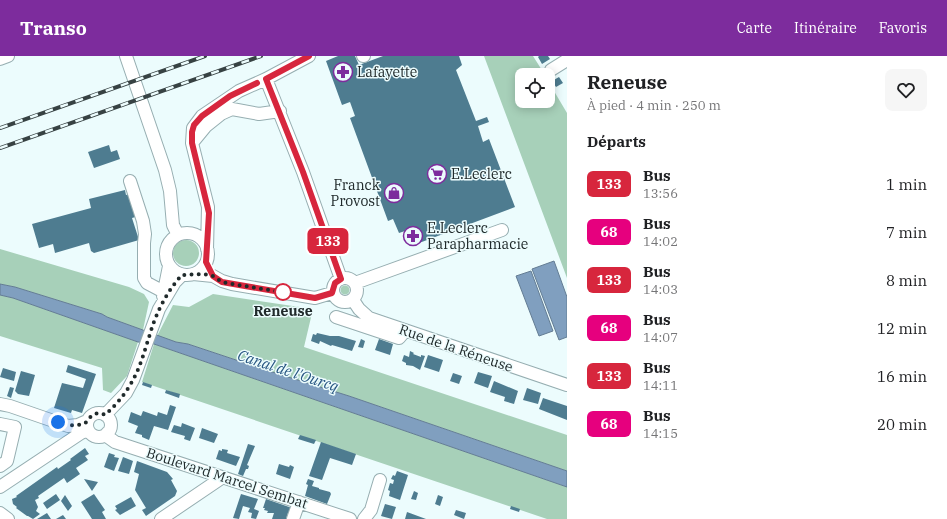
<!DOCTYPE html>
<html lang="fr">
<meta charset="utf-8">
<style>
:root{--surface:#fff;--page:#f6f6f6;--text:#202124;--muted:#757577;--accent:#7d2c9d}
body{margin:0;font-family:"IBM Plex Serif",serif;background:var(--page);color:var(--text);height:100vh;display:flex;flex-direction:column;font-size:15px;white-space:nowrap}
*{box-sizing:border-box;margin:0}
p{font-size:13px;color:var(--muted)}
.icon{flex:none;width:22px;height:22px;fill:none;stroke:currentColor;stroke-width:2;stroke-linecap:round;stroke-linejoin:round}
.map{position:relative;flex:1;overflow:hidden}
.details{display:flex;flex-direction:column;background:var(--surface);width:380px}
.details>*{flex:none}
.badge{padding:0 8px;border-radius:6px;font-size:14px;line-height:26px}
.fabs{position:absolute;left:515px;top:12px;display:grid;gap:8px}
.fabs a{display:grid;place-items:center;width:40px;height:40px;border-radius:8px;background:var(--surface);box-shadow:0 2px 10px #0003;font-size:20px}
.you{position:absolute;width:20px;height:20px;margin:-10px;border:3px solid #fff;border-radius:50%;background:#1a73e8;box-shadow:0 0 0 6px #1a73e833}
.map>.badge{position:absolute;translate:-50% -50%;box-shadow:0 0 0 2px #fff}
h2{padding:0 20px;font-size:15px;line-height:36px}
.round{display:grid;place-items:center;flex:none;width:42px;height:42px;border-radius:8px;background:var(--page)}
.head{display:flex;align-items:center;justify-content:space-between;height:68px;padding:0 20px}
h1{font-size:19px;font-weight:700;line-height:30px}
ul{padding:0;list-style:none}
li{display:flex;align-items:center;gap:12px;height:48px;padding:0 20px}
li div{flex:1}
li b{display:block;font-size:15px}
li em{font-style:normal}
li .badge{min-width:44px;font-weight:700;text-align:center}
header{display:flex;align-items:center;gap:24px;box-sizing:border-box;height:56px;padding:0 20px;background:var(--accent);color:#fff}
header strong{font-size:19px}
nav{display:flex;gap:22px;margin-inline-start:auto;font-size:14px}
main{display:flex;flex:1;min-height:0}
.map>svg:first-child{display:block}
</style>
<header>
<strong>Transo</strong>
<nav><a>Carte</a><a>Itinéraire</a><a>Favoris</a></nav>
</header>
<main>
<div class="map">
<svg width="567" height="463" viewBox="0 0 567 463">
<rect width="100%" height="100%" fill="#ecfcfd"/>
<path fill="#a7d0b9" d="M484,0H533L545,19H522V45H548V25L567,57V222Z
M173 197a13 13 0 1 1 26 0a13 13 0 1 1-26 0Z
M0,193L129,231L144,238L149,246L143,274L107,261L102,258L15,231L0,228Z
M340.5 234a4.5 4.5 0 1 1 9 0a4.5 4.5 0 1 1-9 0Z
M213,238L313,253L304,291L567,379V415L349,340L269,315L188,288L176,286L157,280L173,249L189,251Z
M0,239L13,242L138,286L127,320L111,337L103,334L102,312L0,280Z
M154,288L567,431V463H547L142,326Z"/>
<path fill="#809fbf" stroke="#637c93" d="M554,205L567,241V281L559,284L532,213Z
M531,215L553,275L539,280L516,220Z
M0,228L15,231L102,258L107,261L176,286L188,288L269,315L349,340L567,415V431L154,288L138,286L13,242L0,239Z"/>
<path fill="#4e7c90" d="M338,0H355L359,9L383,0H459L462,9L456,14L476,65L487,61L489,66L478,70L483,86L489,83L515,151L411,190L405,175L399,177L393,163L388,165L350,62L355,60L350,46L342,49L326,5Z
M539,0H548L550,3L542,8L538,1Z
M559,21L563,27L556,31L552,25Z
M109,89L111,96L117,94L120,103L94,112L88,96Z
M125,134L126,139L129,138L139,160L132,162L139,184L94,197L91,195L89,187L55,197L53,188L39,192L32,168L91,152L89,143Z
M317,277L330,280H339L356,285L352,295L332,289L331,290L320,285L319,288L311,285L313,278L316,279Z
M361,283L365,285L363,292L358,291Z
M379,283L393,288L390,299L375,294Z
M410,295L414,297L413,298L421,301V299L425,300L420,314L413,310L406,309V307L402,305L404,299L409,301Z
M428,299L443,304L439,316L424,311Z
M68,309L96,318L82,357L72,354L71,357L54,352L62,327L83,332L86,323L66,316Z
M3,312L16,316L14,325L0,321Z
M21,315L35,319L29,340L18,338L15,335Z
M478,316L492,320L488,332L474,327Z
M453,317L462,320L459,328L450,325Z
M494,325L518,335L514,348L504,345L505,341L490,336Z
M143,326L152,329L151,332L142,329Z
M10,331L14,332L11,342L7,340Z
M527,332L541,337L538,348L523,344Z
M166,334L180,338L179,342L165,337Z
M543,342L567,350V364L539,353Z
M170,349L176,351L168,374L154,370L149,384L142,381V379L135,377L138,370L128,366L131,356L141,360L143,355L157,360L158,356L167,359Z
M182,367L195,372L190,385L184,383L185,380L171,376L174,369L181,371Z
M202,372L218,378L214,387L199,382Z
M300,379L316,384L314,388L298,383Z
M321,386L356,398L352,409L330,402L322,424L309,420Z
M248,388L255,390L247,409L249,410L248,413H246L243,420L238,418Z
M85,392L89,398L85,400L88,404L76,412L80,418L67,427L64,422L38,440L39,442L35,444L38,451L36,455L40,458L33,463L28,460H27L16,452L17,451L13,448L12,443L17,441L16,440L57,411L58,413L71,404L70,403Z
M222,393L228,394L227,397L240,401L236,410L216,403L219,394L222,395Z
M109,397L115,399L114,401L119,402L114,415L104,411Z
M123,401L133,405L129,418L118,415Z
M137,405L167,416L173,423L171,424L177,435L175,440L146,460L142,454L146,452L135,434L139,418L134,416Z
M279,408L289,411L290,409L294,411L290,423L276,418Z
M397,415L408,419L400,444L389,440L390,435L388,434L390,427L393,428L394,424L391,423L393,419L395,420Z
M84,423L98,426L92,435Z
M308,423L314,425L312,430L319,432V433L330,436L331,438L327,448L305,440L308,429L306,428Z
M414,435L418,437L416,444L411,443Z
M56,438L60,444L47,453L43,447Z
M94,438L105,454L102,456L106,463H92L81,446Z
M241,438L258,443L254,453L259,455L256,463L251,462L252,457L248,456L250,452L243,450L239,463L233,462Z
M65,439L72,450L68,455L61,445Z
M438,439L443,441L440,450L435,448Z
M131,441L136,450L120,459L115,454L117,453L115,450Z
M266,443L292,452L288,457L286,463H272L274,457H267L268,455L264,454L265,452H263Z
M385,448L396,451L392,463L381,460Z
M511,450L520,453L519,456L510,453Z
M456,454L466,457L464,463L454,459Z
M407,456L426,463H405Z
M47,457L51,463H37Z
M63,459L66,463H56Z"/>
<g fill="none" stroke-linecap="round" stroke-linejoin="round">
<defs>
<path id="minor" d="M126,0L165,114L170,135L173,169L178,179
M363,0H364
M0,3L8,0
M551,14L567,4
M266,23L303,116L341,223
M192,87L206,70L221,58L232,53L259,58L280,55
M130,125L143,165L145,178L144,187V222L147,227L164,236
M166 198a21 21 0 1 1 42 0a21 21 0 1 1-42 0Z
M207,193L208,151L192,87L193,72L202,60L239,35L266,23L309,0
M193,218L213,220L222,225L232,228L315,242L332,237
M333 234a12 12 0 1 1 24 0a12 12 0 1 1-24 0Z
M355,227L502,174
M163,240L169,210
M353,244L359,253L369,262L567,329
M336,261L399,282L405,275
M0,348L10,350L68,370L78,369L87,365
M87 369a12 12 0 1 1 24 0a12 12 0 1 1-24 0Z
M105,359L126,337L133,324L159,253L175,226L182,219
M0,368L15,371L7,405L0,410
M107,377L108,381L115,386L350,463
M0,431L81,377L88,374
M0,457L8,463
M161,463L223,421
M293,463L299,446
M364,463L371,454L380,424"/>
</defs>
<use href="#minor" stroke="#96aeb1" stroke-width="14"/>
<use href="#minor" stroke="#fff" stroke-width="12"/>
<defs>
<path id="rail" d="M0,72L205,0
M0,92L261,0"/>
</defs>
<use href="#rail" stroke="#374243" stroke-width="4"/>
<use href="#rail" stroke="#ecfcfd" stroke-width="2.5" stroke-dasharray="8" stroke-linecap="butt"/>
</g>
<g fill="none" stroke-linecap="round" stroke-linejoin="round">
<defs>
<path id="line" d="M257,27L230,40L202,60L194,69L192,76V87L209,157L206,206L213,220L222,226L315,242L332,237L335,227L341,223L303,116L266,23L309,0"/>
</defs>
<use href="#line" stroke="#fff" stroke-width="9"/>
<use href="#line" stroke="#d7263d" stroke-width="6"/>
<path stroke="#202a2b" stroke-width="4" stroke-dasharray="0 7.2" d="M58,366C70,370 75,371 87,366C91,358 97,355 105,359C117,348 127,336 134,322C141,309 145,293 150,278C156,257 167,235 182,219L203,218L213,220L222,226L232,228L288,237L283,236"/>
</g>
<defs>
<symbol id="pharmacy-ring" viewBox="-11 -11 22 22"><circle r="9.5" fill="#ecfcfd" stroke="#7d2c9d" stroke-width="1.5"/><path d="M-2-6h4v4h4v4h-4v4h-4v-4h-4v-4h4Z" fill="#7d2c9d"/></symbol>
<symbol id="supermarket-ring" viewBox="-11 -11 22 22"><circle r="9.5" fill="#ecfcfd" stroke="#7d2c9d" stroke-width="1.5"/><path d="M-6-5.5h2.5l.6 2H6L4.5 2H-2.5L-4.4-4H-6ZM-1.5 3.2a1.3 1.3 0 1 0 .1 0ZM3 3.2a1.3 1.3 0 1 0 .1 0Z" fill="#7d2c9d"/></symbol>
<symbol id="shop-ring" viewBox="-11 -11 22 22"><circle r="9.5" fill="#ecfcfd" stroke="#7d2c9d" stroke-width="1.5"/><path d="M-5-2.5h2.3a2.7 3.5 0 0 1 5.4 0H5L5.5 6h-11ZM-1.5-2.5h3a1.5 2.3 0 0 0-3 0Z" fill="#7d2c9d"/></symbol>
</defs>
<g fill-rule="evenodd">
<use href="#pharmacy-ring" x="332" y="5" width="22" height="22"/>
<use href="#supermarket-ring" x="426" y="107" width="22" height="22"/>
<use href="#shop-ring" x="383" y="126" width="22" height="22"/>
<use href="#pharmacy-ring" x="402" y="169" width="22" height="22"/>
</g>
<circle fill="#fff" stroke="#d7263d" stroke-width="2" cx="283" cy="236" r="8"/>
<g text-anchor="middle" stroke-width="3" stroke-linejoin="round" paint-order="stroke">
<g font-size="14" fill="#202a2b" stroke="#ecfcfd" text-anchor="start">
<text x="357" y="21">Lafayette</text>
<text x="451" y="123">E.Leclerc</text>
<text x="380" y="134" text-anchor="end">Franck<tspan x="380" dy="16">Provost</tspan></text>
<text x="427" y="177">E.Leclerc<tspan x="427" dy="16">Parapharmacie</tspan></text>
</g>
<g font-size="14" font-weight="bold" fill="#202a2b" stroke="#ecfcfd">
<text x="283" y="260">Reneuse</text>
</g>
<g font-size="14" fill="#202a2b" stroke="#ecfcfd">
<text transform="translate(456 292) rotate(19)" y="5">Rue de la Réneuse</text>
<text transform="translate(227 422) rotate(18)" y="5">Boulevard Marcel Sembat</text>
</g>
<g font-size="15" font-style="italic" fill="#275682" stroke="#ecfcfd">
<text transform="translate(288 315) rotate(18)" y="5">Canal de l'Ourcq</text>
</g>
</g>
</svg>
<div class="fabs">
<a><svg class="icon" aria-label="locate" viewBox="0 0 24 24"><circle cx="12" cy="12" r="6"/><path d="M12 2v4M12 18v4M2 12h4M18 12h4"/></svg></a>
</div>
<div class="you" style="left:58px;top:366px"></div>
<b class="badge" style="left:328px;top:185px;background:#d7263d;color:#fff">133</b>
</div>
<section class="details">
<div class="head"><div><h1>Reneuse</h1><p>À pied · 4 min · 250 m</p></div><a class="round"><svg class="icon" aria-label="heart" viewBox="0 0 24 24"><path d="M12 20l-8-8c-3-5 5-10 8-4 3-6 11-1 8 4z"/></svg></a></div>
<h2>Départs</h2>
<ul>
<li><span class="badge" style="background:#d7263d;color:#fff">133</span><div><b>Bus</b><p>13:56</p></div><em>1 min</em></li>
<li><span class="badge" style="background:#e6007e;color:#fff">68</span><div><b>Bus</b><p>14:02</p></div><em>7 min</em></li>
<li><span class="badge" style="background:#d7263d;color:#fff">133</span><div><b>Bus</b><p>14:03</p></div><em>8 min</em></li>
<li><span class="badge" style="background:#e6007e;color:#fff">68</span><div><b>Bus</b><p>14:07</p></div><em>12 min</em></li>
<li><span class="badge" style="background:#d7263d;color:#fff">133</span><div><b>Bus</b><p>14:11</p></div><em>16 min</em></li>
<li><span class="badge" style="background:#e6007e;color:#fff">68</span><div><b>Bus</b><p>14:15</p></div><em>20 min</em></li>
</ul>
</section>
</main>
